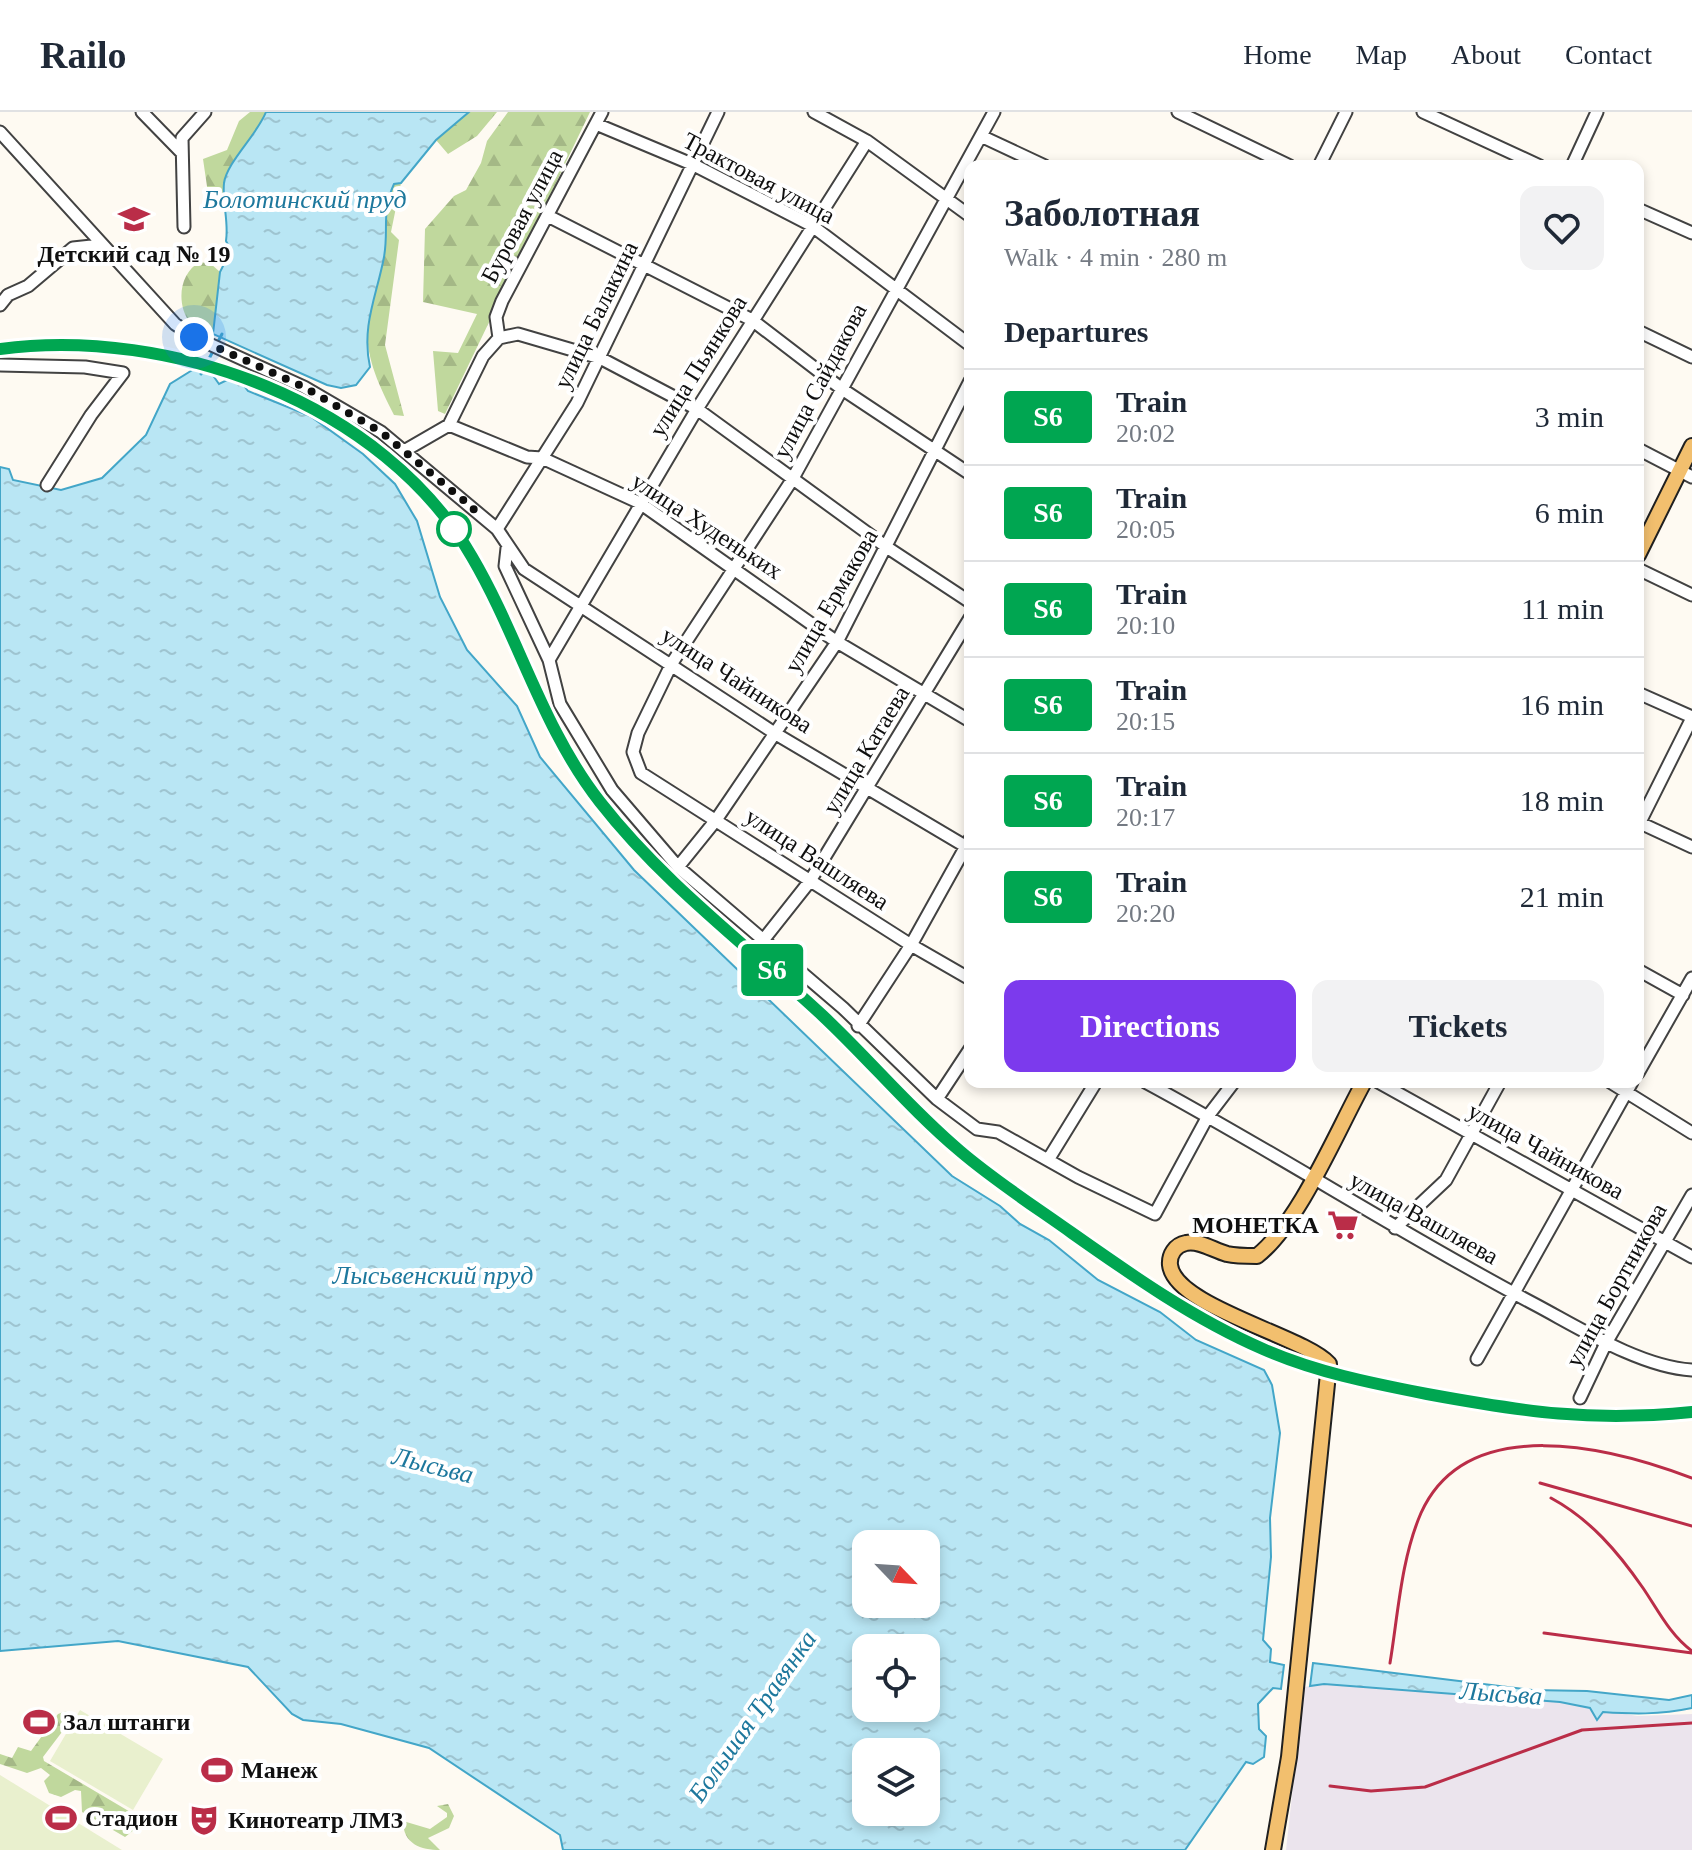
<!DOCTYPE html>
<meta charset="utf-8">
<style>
:root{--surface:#fff;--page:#f2f2f3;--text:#1f2937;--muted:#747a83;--line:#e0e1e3;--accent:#7c3aed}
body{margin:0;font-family:Georgia,serif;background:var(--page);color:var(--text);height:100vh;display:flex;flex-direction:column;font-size:30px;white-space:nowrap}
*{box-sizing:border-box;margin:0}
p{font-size:26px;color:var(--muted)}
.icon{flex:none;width:44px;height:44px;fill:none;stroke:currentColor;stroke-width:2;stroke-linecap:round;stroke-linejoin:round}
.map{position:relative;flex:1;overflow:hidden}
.sheet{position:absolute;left:964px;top:48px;width:680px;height:928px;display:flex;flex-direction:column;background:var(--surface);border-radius:16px;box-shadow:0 4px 12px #0003}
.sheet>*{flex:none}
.badge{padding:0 16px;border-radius:6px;font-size:28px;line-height:52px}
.needle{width:52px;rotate:115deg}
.fabs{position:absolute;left:852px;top:1418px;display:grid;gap:16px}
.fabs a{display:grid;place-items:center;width:88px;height:88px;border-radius:16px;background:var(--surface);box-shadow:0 4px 12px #0003;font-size:40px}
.you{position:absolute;width:40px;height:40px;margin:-20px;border:6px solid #fff;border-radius:50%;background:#1a73e8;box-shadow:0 0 0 12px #1a73e833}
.map>.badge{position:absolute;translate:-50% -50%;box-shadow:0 0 0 4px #fff}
h2{padding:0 40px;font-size:30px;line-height:72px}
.round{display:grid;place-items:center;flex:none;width:84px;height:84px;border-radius:16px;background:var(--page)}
.summary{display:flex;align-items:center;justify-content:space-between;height:136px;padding:0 40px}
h1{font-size:38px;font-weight:600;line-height:60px}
.cta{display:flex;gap:16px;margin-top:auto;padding:16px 40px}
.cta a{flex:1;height:92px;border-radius:16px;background:var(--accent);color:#fff;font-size:32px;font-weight:600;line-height:92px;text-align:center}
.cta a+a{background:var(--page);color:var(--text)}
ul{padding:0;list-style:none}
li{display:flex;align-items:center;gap:24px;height:96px;padding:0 40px;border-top:2px solid var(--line)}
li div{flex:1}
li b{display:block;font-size:30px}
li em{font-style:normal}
li .badge{min-width:88px;font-weight:700;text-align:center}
header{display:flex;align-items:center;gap:48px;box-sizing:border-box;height:112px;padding:0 40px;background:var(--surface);border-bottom:2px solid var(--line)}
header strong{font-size:38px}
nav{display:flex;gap:44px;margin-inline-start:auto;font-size:28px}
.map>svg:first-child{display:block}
</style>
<header>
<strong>Railo</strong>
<nav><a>Home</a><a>Map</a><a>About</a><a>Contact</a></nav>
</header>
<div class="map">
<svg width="1692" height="1738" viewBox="0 0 1692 1738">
<defs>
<pattern id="forest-firs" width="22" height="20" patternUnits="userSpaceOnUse" patternTransform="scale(2)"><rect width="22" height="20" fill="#c0d89d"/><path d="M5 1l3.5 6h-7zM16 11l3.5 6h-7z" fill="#a4b886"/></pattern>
<pattern id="water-ripples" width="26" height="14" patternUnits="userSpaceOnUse" patternTransform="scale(2)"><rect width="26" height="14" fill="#b9e6f4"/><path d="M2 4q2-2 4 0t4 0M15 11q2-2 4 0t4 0" fill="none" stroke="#9ec4d0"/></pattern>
</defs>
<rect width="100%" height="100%" fill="#fefaf2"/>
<path fill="#ebe4ed" d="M1324,1572L1560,1590L1637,1604L1692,1602V1738H1286L1304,1575Z"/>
<path fill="url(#forest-firs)" d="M250,0H266L261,14L224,69L227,101L209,88L203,47L227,38L239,9Z
M469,0H497L477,24L448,42L436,28Z
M508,0H590L445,302L438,299L433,239L458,241L477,202L423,190L425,117L454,84L466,78L481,51L487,29Z
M401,71L391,120L399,128L385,233L404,304L394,303C376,267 362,239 369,197C372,179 382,162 384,144C389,114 380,102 394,72Z
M200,150L211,152L220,160L213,222L190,211C176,192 179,161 200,150Z
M66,1599L71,1603L68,1612L43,1645L44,1649L132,1701L135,1706L134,1718L125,1725L82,1700L81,1679L75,1678L61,1685L49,1681L44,1669L50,1663L41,1656L27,1661L0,1652V1642L12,1646L18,1635L31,1639L58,1602Z
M448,1692L454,1704L449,1716L428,1726L440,1738C421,1738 403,1732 403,1709L430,1717L447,1705V1701L437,1694Z"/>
<path fill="#e9f0ce" d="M80,1598L163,1647L133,1698L50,1649Z
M0,1663L122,1738H0Z"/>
<path fill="url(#water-ripples)" stroke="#43a6c8" stroke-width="2" fill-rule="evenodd" d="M266,0H469L436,28L401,71L394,72C381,100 389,117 384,145C377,183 361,214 370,255L356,273L341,276L327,273L213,222L220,160L231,138L226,129C229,109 222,91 224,71C227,50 257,23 266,0Z
M194,257L212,262L219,272L229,267L241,270L248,279L310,304L363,342L395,372L417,409L440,485L467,538L517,594L540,645L634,758L952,1064L1000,1094L1020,1112L1049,1128L1098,1168L1160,1200L1196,1228L1264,1258L1272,1273L1280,1321L1270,1406L1271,1445L1263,1528L1271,1537L1270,1550L1284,1553L1281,1577L1273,1576L1258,1592L1259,1617L1266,1624L1264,1645L1253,1652L1246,1650L1185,1738H563L560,1723L429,1636L341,1612L303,1608L292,1602L248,1555L118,1529L0,1539V355L9,357L13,368L61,378L102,366L146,323L170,272ZM866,1432H926V1492H866ZM866,1536H926V1596H866ZM866,1640H926V1700H866Z
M1313,1551L1532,1578L1587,1579L1669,1588L1692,1583V1596C1659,1603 1631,1602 1603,1600L1597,1608L1590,1596L1560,1590L1324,1572L1310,1574Z"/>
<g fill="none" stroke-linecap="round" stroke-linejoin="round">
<path stroke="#43a6c8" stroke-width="3" d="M201,262L222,222"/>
<defs>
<path id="minor" d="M142,0L182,41
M814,0L867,29L970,104
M1178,0L1290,54
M1423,0L1540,54
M596,12L694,53L811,113L970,233
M0,20L175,212L194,225L304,275L381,320L497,417L524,457L776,622L970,737
M983,25L1045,54
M1319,54L1346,0
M1572,54L1597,0
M1638,97L1692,121
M548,104L752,208L842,277L970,362
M184,115L182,26L205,0
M0,193L8,183L28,174L73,136L101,133
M1638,219L1692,245
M499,226L518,222L600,246L697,297L888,436L970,490
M0,253L85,255L123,261L91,303L47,373
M449,313L483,244L499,226L496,205L502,189L602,0
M1638,337L1692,365
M404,339L449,313L527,345L542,346L640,391L837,530L970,609
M497,417L577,291L718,0
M507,436L505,454L549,548L560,592L612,678L678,755L843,896L937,987L977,1017L998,1020L1078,1065L1155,1102L1208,1004L1234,970
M1638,457L1692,483
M549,548L697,297L867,29
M1638,581L1692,605
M1638,710L1692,735
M1638,714L1692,606
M678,755L716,708L837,530L970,269
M764,827L810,769L970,506
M1638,858L1683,883
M970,867L911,833L641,661L633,640L638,621L672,551L792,368L994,0
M858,914L911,833L970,727
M1638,961L1692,866
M1145,970C1277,1041 1403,1123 1536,1193C1581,1217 1641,1255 1692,1258
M1378,970L1692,1145
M1610,970L1692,1021
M937,987L970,937
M1048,1048L1096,970
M1395,1116L1446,1068L1500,970
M1477,1247L1632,970
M1580,1286L1606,1231L1692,1083"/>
<path id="major" d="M1638,443L1692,334
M1273,1738L1289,1645L1329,1252C1304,1224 1175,1195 1170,1153C1169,1143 1175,1133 1186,1131C1199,1128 1213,1138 1227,1142C1236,1144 1247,1144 1257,1144C1299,1111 1337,1019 1364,970"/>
</defs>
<use href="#minor" stroke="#424242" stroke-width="15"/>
<use href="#major" stroke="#202020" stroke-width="18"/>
<use href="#minor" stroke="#fff" stroke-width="11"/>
<use href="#major" stroke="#f2bf6e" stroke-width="14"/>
<path stroke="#ba2d48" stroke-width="3" d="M0,237C170,213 383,291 472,445C519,525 542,616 600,690C664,772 748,834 823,904C870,948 911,998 960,1039C995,1069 1034,1094 1072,1121C1124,1157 1176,1195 1234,1224C1295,1254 1360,1269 1427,1282C1522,1300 1595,1310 1692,1299
M1540,1371L1692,1414
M1551,1386C1590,1407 1618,1440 1643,1476C1658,1498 1670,1523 1692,1539
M1544,1521L1692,1541
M1390,1551C1398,1503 1401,1447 1421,1401C1467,1299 1611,1335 1692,1366
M1330,1674L1371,1679L1425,1675L1582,1618L1692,1611"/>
</g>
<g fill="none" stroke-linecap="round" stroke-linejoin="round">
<defs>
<path id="line" d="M0,237C170,214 384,291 472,445C519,525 542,616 600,690C664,772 748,834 823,904C870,948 911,998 960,1039C995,1069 1034,1094 1072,1121C1133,1164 1194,1207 1263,1237C1315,1260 1371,1271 1427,1282C1525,1300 1592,1310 1692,1300"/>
</defs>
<use href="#line" stroke="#fff" stroke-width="18"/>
<use href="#line" stroke="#00a651" stroke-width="12"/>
<path stroke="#0f0f0f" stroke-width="8" stroke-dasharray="0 14.4" d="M194,225L304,275L381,320L474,397L454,417"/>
</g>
<defs>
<symbol id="school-bare" viewBox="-9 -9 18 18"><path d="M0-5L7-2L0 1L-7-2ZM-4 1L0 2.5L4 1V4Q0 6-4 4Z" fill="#ba2d48" stroke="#fff" stroke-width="2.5" paint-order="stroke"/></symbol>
<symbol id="supermarket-bare" viewBox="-9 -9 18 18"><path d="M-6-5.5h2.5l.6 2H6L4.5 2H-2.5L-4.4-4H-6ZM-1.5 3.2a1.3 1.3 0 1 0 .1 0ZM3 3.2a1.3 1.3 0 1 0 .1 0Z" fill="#ba2d48" stroke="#fff" stroke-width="2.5" paint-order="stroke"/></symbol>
<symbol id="stadium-bare" viewBox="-9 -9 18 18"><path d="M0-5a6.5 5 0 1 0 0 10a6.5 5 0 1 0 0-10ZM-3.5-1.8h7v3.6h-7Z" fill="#ba2d48" stroke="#fff" stroke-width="2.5" paint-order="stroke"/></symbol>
<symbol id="theatre-bare" viewBox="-9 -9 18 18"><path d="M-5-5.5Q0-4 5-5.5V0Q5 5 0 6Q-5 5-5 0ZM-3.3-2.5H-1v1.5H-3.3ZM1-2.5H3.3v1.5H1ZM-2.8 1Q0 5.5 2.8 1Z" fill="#ba2d48" stroke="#fff" stroke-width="2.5" paint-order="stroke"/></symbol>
</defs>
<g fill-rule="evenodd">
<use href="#school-bare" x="112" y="85" width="44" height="44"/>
<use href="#supermarket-bare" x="1321" y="1091" width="44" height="44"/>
<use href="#stadium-bare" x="17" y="1588" width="44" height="44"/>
<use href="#stadium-bare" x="195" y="1636" width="44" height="44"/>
<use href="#stadium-bare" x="39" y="1684" width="44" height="44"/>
<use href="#theatre-bare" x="182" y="1686" width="44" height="44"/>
</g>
<circle fill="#fff" stroke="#00a651" stroke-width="4" cx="454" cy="417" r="16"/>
<g text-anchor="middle" stroke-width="8" stroke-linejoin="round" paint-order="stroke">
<g font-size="24" fill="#0f0f0f" stroke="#fff">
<text transform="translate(759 66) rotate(28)" y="8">Трактовая улица</text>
<text transform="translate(522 104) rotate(-62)" y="8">Буровая улица</text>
<text transform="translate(596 203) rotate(-64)" y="8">улица Балакина</text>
<text transform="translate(698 254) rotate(-58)" y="8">улица Пьянкова</text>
<text transform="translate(820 269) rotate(-62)" y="8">улица Сайдакова</text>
<text transform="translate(707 414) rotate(33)" y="8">улица Худеньких</text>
<text transform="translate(831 489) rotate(-60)" y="8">улица Ермакова</text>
<text transform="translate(737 568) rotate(33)" y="8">улица Чайникова</text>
<text transform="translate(866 638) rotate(-59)" y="8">улица Катаева</text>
<text transform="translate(817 747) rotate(33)" y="8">улица Вашляева</text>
<text transform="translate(1546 1039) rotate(29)" y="8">улица Чайникова</text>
<text transform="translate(1424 1106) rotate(29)" y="8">улица Вашляева</text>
<text transform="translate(1616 1173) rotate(-61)" y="8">улица Бортникова</text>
</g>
<g font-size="24" font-weight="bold" fill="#0f0f0f" stroke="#fff" text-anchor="start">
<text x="134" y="150" text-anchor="middle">Детский сад № 19</text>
<text x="1319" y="1121" text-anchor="end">МОНЕТКА</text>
<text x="63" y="1618">Зал штанги</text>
<text x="241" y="1666">Манеж</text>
<text x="85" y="1714">Стадион</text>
<text x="228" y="1716">Кинотеатр ЛМЗ</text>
</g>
<g font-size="26" font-style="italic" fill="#1d789d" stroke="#fff">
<text x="305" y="96">Болотинский пруд</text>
<text x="433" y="1172">Лысьвенский пруд</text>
<text transform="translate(433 1353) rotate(14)" y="9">Лысьва</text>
<text transform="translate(1501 1581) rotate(4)" y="9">Лысьва</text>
<text transform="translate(752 1604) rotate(-55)" y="9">Большая Травянка</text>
</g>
</g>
</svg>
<div class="fabs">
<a><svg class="needle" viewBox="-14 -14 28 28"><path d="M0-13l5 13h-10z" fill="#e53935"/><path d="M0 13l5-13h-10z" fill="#747a83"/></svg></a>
<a><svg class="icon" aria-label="locate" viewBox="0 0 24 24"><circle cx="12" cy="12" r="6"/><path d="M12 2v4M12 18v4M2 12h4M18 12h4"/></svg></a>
<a><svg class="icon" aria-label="layers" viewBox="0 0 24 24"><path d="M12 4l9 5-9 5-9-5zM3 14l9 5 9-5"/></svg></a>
</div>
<div class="you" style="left:194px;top:225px"></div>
<b class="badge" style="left:772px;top:858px;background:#00a651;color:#fff">S6</b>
<section class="sheet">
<div class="summary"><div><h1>Заболотная</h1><p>Walk · 4 min · 280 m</p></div><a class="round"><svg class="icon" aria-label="heart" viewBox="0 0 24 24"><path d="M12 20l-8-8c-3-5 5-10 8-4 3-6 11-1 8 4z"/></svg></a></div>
<h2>Departures</h2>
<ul>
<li><span class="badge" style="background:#00a651;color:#fff">S6</span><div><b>Train</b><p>20:02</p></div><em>3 min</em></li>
<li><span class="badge" style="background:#00a651;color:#fff">S6</span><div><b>Train</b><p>20:05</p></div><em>6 min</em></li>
<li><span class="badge" style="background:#00a651;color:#fff">S6</span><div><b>Train</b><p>20:10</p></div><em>11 min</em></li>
<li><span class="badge" style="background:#00a651;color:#fff">S6</span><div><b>Train</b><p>20:15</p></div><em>16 min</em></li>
<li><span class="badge" style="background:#00a651;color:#fff">S6</span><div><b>Train</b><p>20:17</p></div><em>18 min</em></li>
<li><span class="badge" style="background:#00a651;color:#fff">S6</span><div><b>Train</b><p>20:20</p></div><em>21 min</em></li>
</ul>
<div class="cta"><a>Directions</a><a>Tickets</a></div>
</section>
</div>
